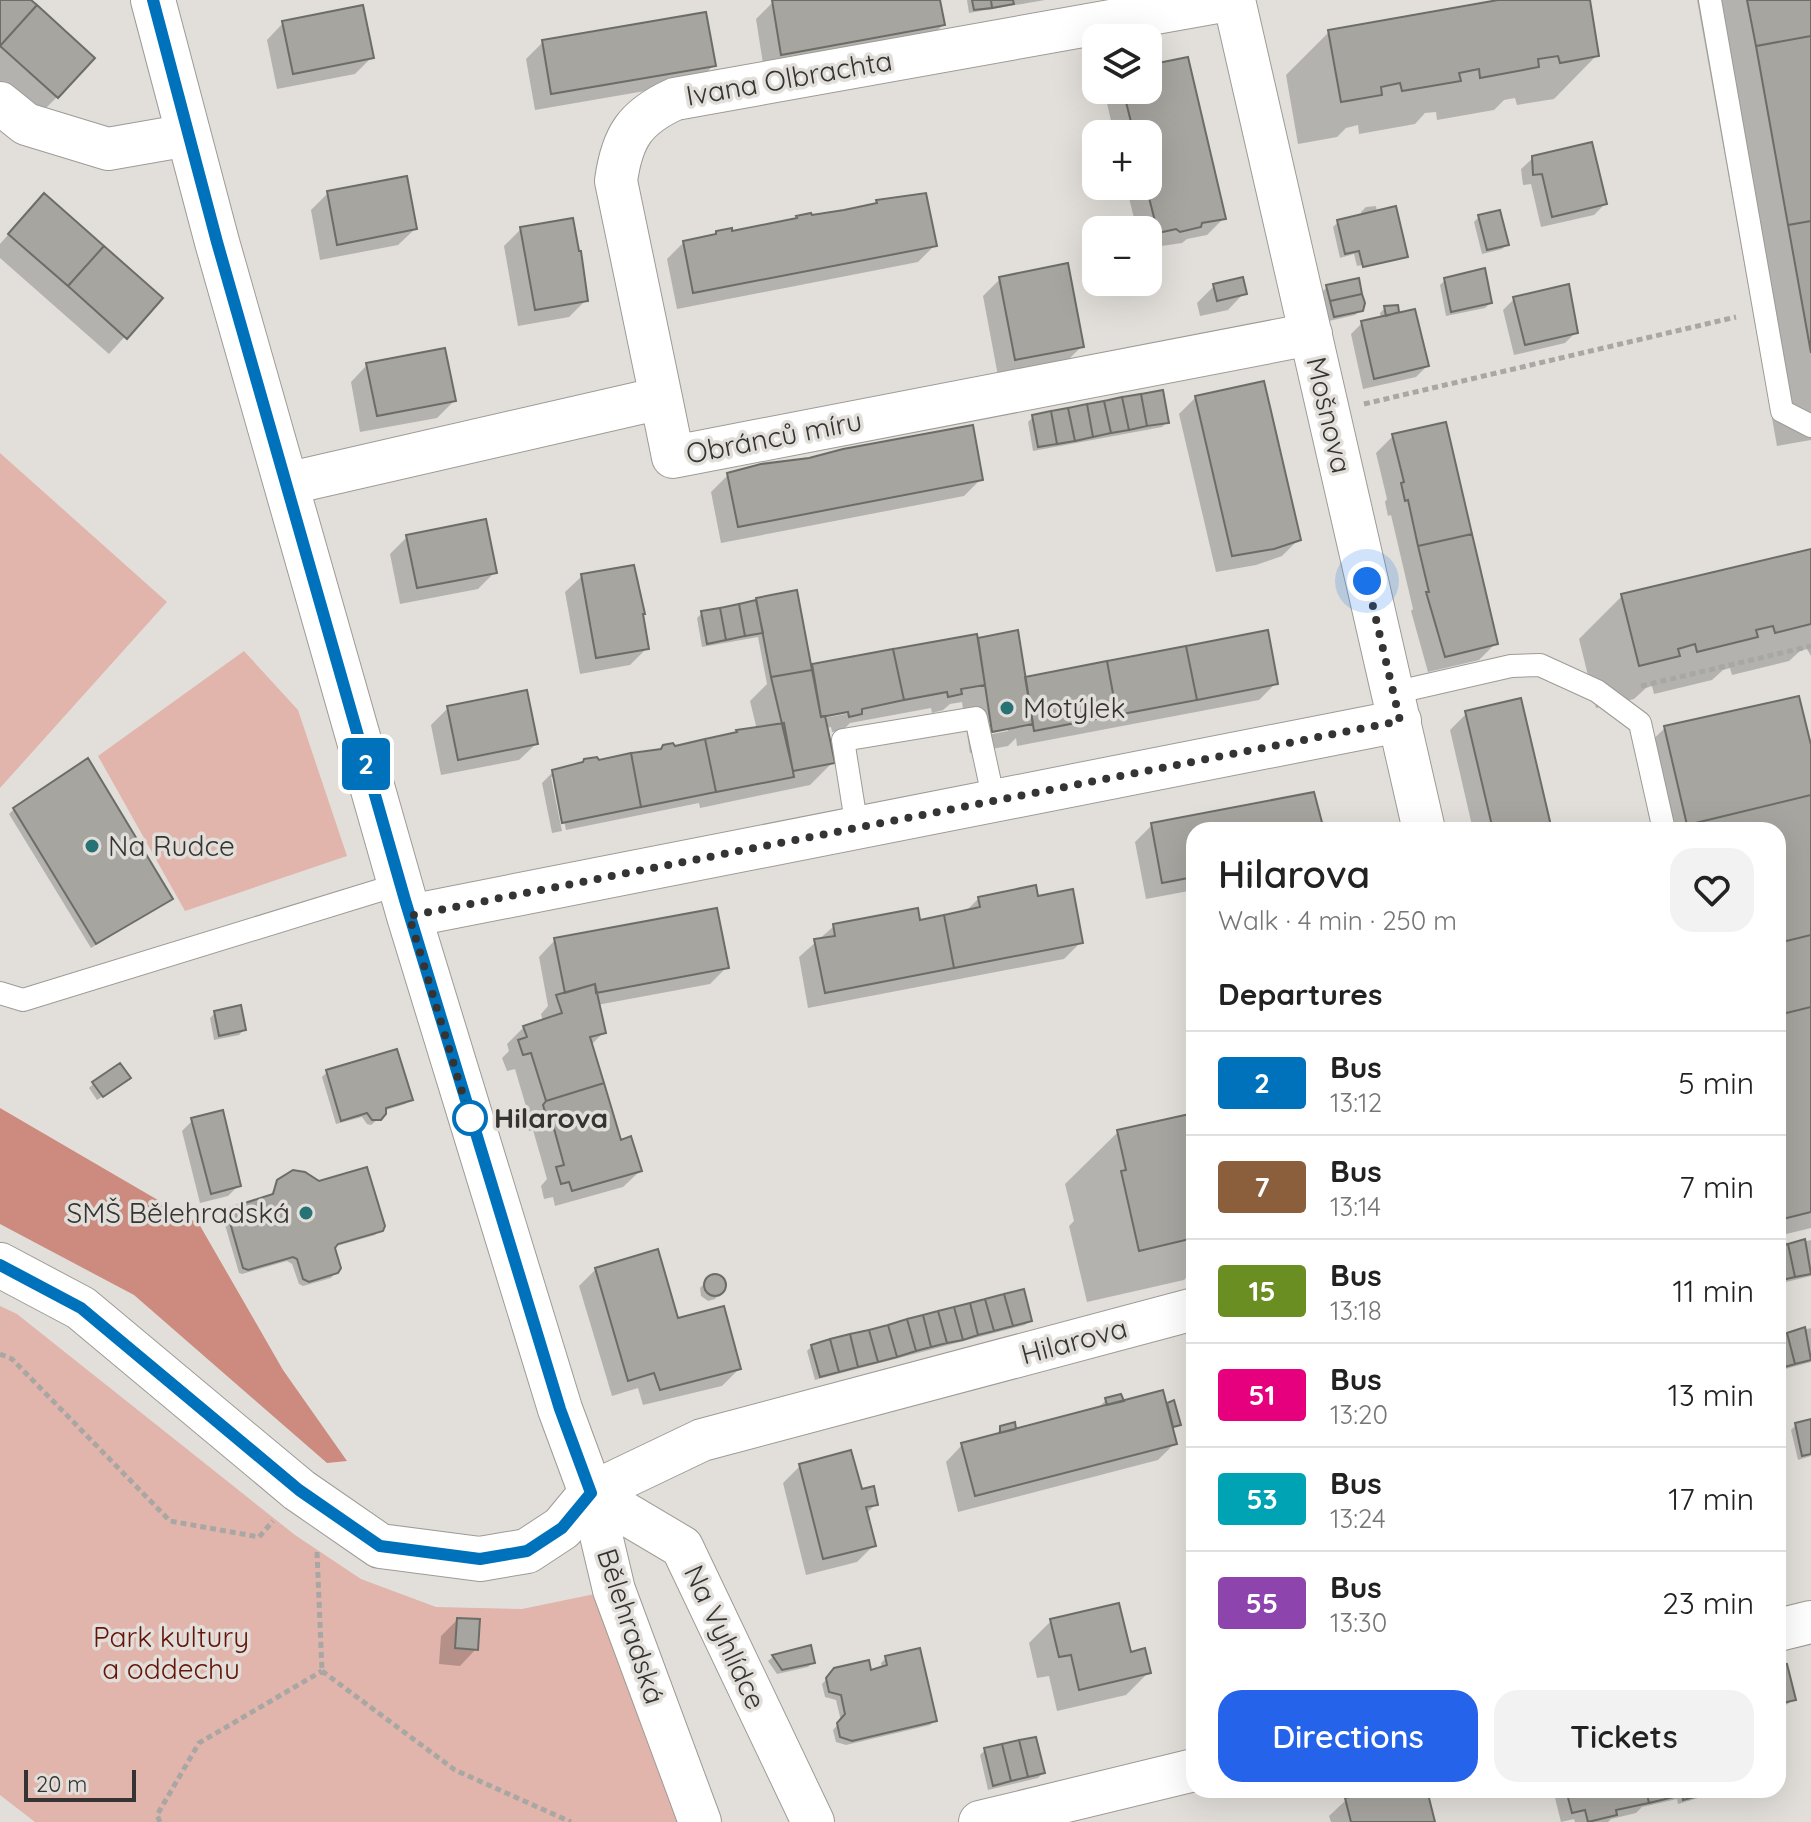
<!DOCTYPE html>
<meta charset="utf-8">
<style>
:root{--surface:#fff;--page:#f2f2f2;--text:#222;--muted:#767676;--line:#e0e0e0;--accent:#2563eb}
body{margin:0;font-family:Quicksand,sans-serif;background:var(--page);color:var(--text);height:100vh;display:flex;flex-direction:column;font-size:30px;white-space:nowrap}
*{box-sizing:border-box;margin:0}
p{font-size:26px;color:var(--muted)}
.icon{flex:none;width:44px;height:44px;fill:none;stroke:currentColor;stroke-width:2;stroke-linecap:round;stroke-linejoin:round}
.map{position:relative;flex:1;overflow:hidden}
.side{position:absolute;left:1186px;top:822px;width:600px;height:976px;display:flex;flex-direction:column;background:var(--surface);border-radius:24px;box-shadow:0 8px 32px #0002}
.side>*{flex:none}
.badge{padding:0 16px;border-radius:6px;font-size:28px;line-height:52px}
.controls{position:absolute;left:1082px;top:24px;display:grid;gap:16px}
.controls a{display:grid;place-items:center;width:80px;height:80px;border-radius:16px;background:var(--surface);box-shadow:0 8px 32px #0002;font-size:40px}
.scale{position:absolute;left:24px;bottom:20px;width:112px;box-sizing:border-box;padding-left:8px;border:4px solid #353432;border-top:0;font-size:22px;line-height:28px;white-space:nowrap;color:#353432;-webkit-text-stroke:6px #e2dfda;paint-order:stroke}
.you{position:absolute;width:40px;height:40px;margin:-20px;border:6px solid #fff;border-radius:50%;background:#1a73e8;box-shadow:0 0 0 12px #1a73e833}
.map>.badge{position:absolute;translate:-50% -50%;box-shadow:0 0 0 4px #fff}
h2{padding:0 32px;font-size:30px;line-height:72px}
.round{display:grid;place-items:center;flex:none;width:84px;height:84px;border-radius:24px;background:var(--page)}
.headline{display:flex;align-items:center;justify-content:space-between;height:136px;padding:0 32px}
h1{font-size:38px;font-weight:600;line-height:60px}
.primary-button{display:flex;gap:16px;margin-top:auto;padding:16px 32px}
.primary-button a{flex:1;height:92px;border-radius:24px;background:var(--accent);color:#fff;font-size:32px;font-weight:600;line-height:92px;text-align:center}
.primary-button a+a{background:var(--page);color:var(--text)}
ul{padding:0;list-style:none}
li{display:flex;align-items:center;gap:24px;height:104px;padding:0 32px;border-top:2px solid var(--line)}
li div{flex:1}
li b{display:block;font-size:30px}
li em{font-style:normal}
li .badge{min-width:88px;font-weight:700;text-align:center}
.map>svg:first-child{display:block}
</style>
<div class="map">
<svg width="1811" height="1822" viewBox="0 0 1811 1822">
<rect width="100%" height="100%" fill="#e2dfda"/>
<path fill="#e1b5ac" d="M0,453L167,602L0,788Z
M244,651L298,710L347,856L185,911L98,756Z
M0,1306L17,1314L295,1535L361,1579L436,1607L522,1609L614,1590L700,1822H35L0,1795Z"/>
<path fill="#cd8a7e" d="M0,1108L199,1224L283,1370L347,1461L327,1463L134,1295L0,1224Z"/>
<path fill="#0003" fill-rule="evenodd" d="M0,0H28L57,97L35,119L0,88Z
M783,0H938L943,25L926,42L764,70L756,19L773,2Z
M967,0H1045L969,13Z
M1504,0H1588L1597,55L1554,99L1517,105L1515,98L1504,100L1494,110L1437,120L1436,112L1425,113L1415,124L1359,134L1358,125L1346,128L1337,137L1298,144L1286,75L1329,32Z
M1697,0H1811V440L1777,446Z
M283,23L372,57L355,74L277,89L267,40Z
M543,42L714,65L697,82L535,110L526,59Z
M1148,67L1224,218L1207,235L1187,239L1182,243L1148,248V230H1137L1126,186H1148V134H1114L1104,90H1148Z
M1533,158L1605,204L1594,215L1541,227L1531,184L1523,185L1521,169Z
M328,193L415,229L398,245L320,260L311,210Z
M877,202L935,245L918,262L677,309L667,259L684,242L714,236L717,233H731L794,221L797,217H810L874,205Z
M1376,206L1377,213L1406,256L1403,259V256L1357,266L1354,254L1340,258L1333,227L1338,222L1362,217L1361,212L1366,207Z
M28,212L160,298L109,354L0,258V244Z
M1479,217L1507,244L1502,249L1482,254L1474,222Z
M521,229L586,300L569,317L518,326L504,246Z
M1000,279L1082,346L1065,363L998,376L983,296Z
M1445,280L1490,303L1485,308L1446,316L1440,285Z
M1214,286L1244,293L1228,310L1200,316L1197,303Z
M1327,287L1361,310L1355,315L1329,321L1322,292Z
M1514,299L1576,332L1565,343L1514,355L1503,310Z
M1385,308L1397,312L1393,316L1427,366L1416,377L1363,389L1351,334L1362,323L1381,319L1380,313Z
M367,365L454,401L437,418L360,432L351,382Z
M1196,397L1299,539L1282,556L1256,565L1216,572L1179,414Z
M1033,417L1167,422L1162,427L1033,451L1028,422Z
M1393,436L1496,643L1479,660L1428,672L1411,611L1413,609L1391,515L1388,516L1385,502L1387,499L1376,453Z
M728,475L981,479L964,496L721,543L711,492Z
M407,537L495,572L478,589L400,604L390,554Z
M1811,551V656L1807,649L1800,651L1789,661L1732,675L1730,668L1723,670L1712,680L1654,694L1652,686L1646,688L1634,699L1596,708L1579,639L1622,596Z
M582,576L647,648L630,665L580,674L565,592Z
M795,592L810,668L813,666L1017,632L1021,680L1276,683L1259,700L1017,746L1016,738L1008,746L970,753L962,702L950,704L943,710L932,713L931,708L850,723L843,730L832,732L831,727L826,728L832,763L810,785L700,808L699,803L566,830L555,777H551L562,831L552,833L542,783L553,772L757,730L750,701L767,684L758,637L702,647L697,618L702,613ZM857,708L858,712L823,718V714ZM1008,727V731L982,736L981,732Z
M448,708L536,744L519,760L441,775L431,725Z
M1467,713L1550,830H1473L1450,730Z
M1665,728L1811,753V1228L1778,1236V830H1668L1648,744Z
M14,809L171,899L91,948L9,814Z
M1152,825L1321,830H1194V890L1146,899L1135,842Z
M979,898H1036L1081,942L1064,959L808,1008L799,957L834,926L918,922L965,912Z
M555,940L727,967L710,984L597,1005L604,1032L590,1046L619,1142L640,1171L623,1187L555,1206L553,1197L544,1199L541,1186L547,1179L533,1130L529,1131L527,1123L530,1120L515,1069L507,1071L502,1058L509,1051L507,1044L524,1027L543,1022L541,1014L548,1006L539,957Z
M215,1013L244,1030L239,1035L214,1040L210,1018Z
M327,1072L410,1099L405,1104L383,1111L382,1116L371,1125L367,1124L362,1117L336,1124L322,1077Z
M94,1083H123L97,1100L89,1088Z
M1194,1115V1270L1184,1280L1087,1302L1069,1226L1074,1221L1065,1184L1118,1132Z
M193,1120L239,1185L228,1196L200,1203L182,1131Z
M277,1183L381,1229L375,1235L333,1247L336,1272L331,1278L303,1286L299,1284L292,1264L287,1261L242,1274L239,1273L223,1218L230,1209L269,1198Z
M1811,1240V1276L1778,1284V1248Z
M596,1269L676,1321L739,1369L722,1386L643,1405L638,1388L612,1396L579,1286Z
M717,1275L723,1279L725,1287L715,1299L708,1301L701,1296L700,1288L711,1276Z
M1030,1320L1025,1325L815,1380L807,1351L812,1346Z
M1811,1328V1362L1778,1371V1336Z
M1106,1400L1165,1405L1173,1403L1178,1424L1172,1430L1175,1443L1158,1460L958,1512L946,1462L962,1445L996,1436L1001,1427L1009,1433L1102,1408L1101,1405Z
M1811,1421V1456L1798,1460L1791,1430L1796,1425Z
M800,1466L861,1491L876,1504L866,1514L874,1545L857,1562L806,1575L783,1483Z
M457,1620L476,1649L460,1666L439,1664L441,1636Z
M1051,1621L1130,1655L1149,1672L1126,1695L1057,1711L1049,1676L1037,1678L1029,1643Z
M810,1648L813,1662L808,1667L777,1674L768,1661L773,1657Z
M886,1658L935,1720L930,1725L846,1745L836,1742L833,1730L841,1721L836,1700L825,1697L822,1684L835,1670L870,1672L882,1669L881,1663Z
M1778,1668L1793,1699L1788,1704L1778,1707Z
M985,1750L1043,1773L1038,1778L988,1790L980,1755Z
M1385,1790H1425L1433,1822H1331L1329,1816L1346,1800Z
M1553,1790H1710V1791L1705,1796L1678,1804L1677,1799L1642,1807L1636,1813L1611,1819L1608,1822H1575L1574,1819L1561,1822Z"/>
<path fill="#a6a5a0" stroke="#6d6d68" stroke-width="2" d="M0,0H31L37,5L0,46Z
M772,0H940L945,25L781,55Z
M972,0H991L992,8L974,10Z
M991,0H1013L1014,4L992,8Z
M1498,0H1590L1599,56L1560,63L1558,56L1538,59L1539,67L1480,78L1479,69L1459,73L1461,81L1402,91L1400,83L1381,87L1382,95L1341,102L1328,30Z
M1747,0H1811V36L1756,46Z
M37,5L95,58L58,98L0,46Z
M363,5L374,58L293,74L282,21Z
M706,12L716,66L551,94L542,40Z
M1811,36V221L1788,225L1756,46Z
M1188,57L1226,219L1202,223L1201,227L1180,232L1176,229L1158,233L1146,186L1148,134H1134L1123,90H1148V65Z
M1592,142L1607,204L1552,217L1542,174L1533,175L1532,156Z
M407,176L417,229L337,245L327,191Z
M44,193L104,246L68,286L8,234Z
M926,193L937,246L693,293L683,241L716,234V231L732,228V231L797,218L796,216L811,213L812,215L844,210L877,203L876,200Z
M1396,206L1408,257L1363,267L1359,251L1345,254L1337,220Z
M1500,210L1509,245L1487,250L1478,215Z
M573,218L579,251H581L588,301L535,310L520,227Z
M1811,221V353L1788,225Z
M104,246L163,298L127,339L68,286Z
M1068,263L1084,347L1015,360L999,277Z
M1485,268L1492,303L1451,312L1444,278Z
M1243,277L1247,294L1217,301L1213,284Z
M1359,278L1362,294L1330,301L1326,285Z
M1569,284L1578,333L1525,345L1513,297Z
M1362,294L1365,303L1363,311L1334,317L1330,301Z
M1398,305L1399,312L1386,316L1384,306Z
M1415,309L1429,366L1374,379L1361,321Z
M445,348L456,401L377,416L366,363Z
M1264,381L1301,540L1274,549L1232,556L1195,396Z
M1163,390L1169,423L1147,426L1141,394Z
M1141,394L1147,426L1129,430L1122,397Z
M1122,397L1129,430L1111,433L1104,401Z
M1104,401L1111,433L1093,437L1087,404Z
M1087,404L1093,437L1075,441L1068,408Z
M1068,408L1075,441L1057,444L1051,411Z
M1051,411L1057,444L1038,447L1032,415Z
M1446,422L1472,534L1418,546L1408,500L1405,501L1401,483L1404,482L1392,434Z
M973,425L983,480L738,527L727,473L761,464L809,458L843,449Z
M486,519L497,573L417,588L406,535Z
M1472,534L1498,644L1445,657L1426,592H1429L1418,546Z
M1811,549V624L1775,633L1773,626L1756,630L1758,637L1697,652L1695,644L1678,649L1680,656L1639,666L1621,594Z
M634,565L645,614H643L649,649L596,658L581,574Z
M797,590L812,670L771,677L756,598Z
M756,600L763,633L745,636L739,604Z
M739,604L745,636L726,640L720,608Z
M720,608L726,640L707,644L701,611Z
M1018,630L1033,724L992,732L978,638Z
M1268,630L1278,684L1197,700L1186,646Z
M977,634L985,685L961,689L962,694L948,697L947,692L904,700L893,649Z
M1186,646L1197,700L1117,715L1107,661Z
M893,649L904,700L862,709V714L849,717L848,712L821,717L812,664Z
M1107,661L1117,715L1034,731L1025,677Z
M812,670L821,717L825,716L835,763L793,771L771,677Z
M527,690L538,744L458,760L447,706Z
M1799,696L1811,745V795L1687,825L1664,726Z
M1521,698L1552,830H1493L1465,711Z
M784,723L794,777L716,792L705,739L737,732L736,730Z
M705,739L716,792L641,807L631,753L661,749L663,745L673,743L675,746Z
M631,753L641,807L562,823L552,770L583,762L584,759L597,757L599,760Z
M88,758L173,899L96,944L13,808Z
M1314,792L1324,830H1194V877L1162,883L1151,823Z
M1811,795V935L1778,943V830H1688L1687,825Z
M1036,885L1038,896L1073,889L1083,943L954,968L944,915L980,907L978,897Z
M717,908L729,968L596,993L595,984L565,993L554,938Z
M918,908L920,920L944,915L954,968L825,993L814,939L835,936L833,924Z
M1811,935V1007L1778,1015V943Z
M595,984L606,1033L590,1037L604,1083L546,1101L531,1053L523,1055L518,1040L527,1037L523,1026L562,1013L556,995Z
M241,1005L246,1030L219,1036L214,1011Z
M1811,1007V1212L1779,1220L1778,1015Z
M397,1049L413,1100L386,1108V1114L381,1120H372L367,1113L341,1121L326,1070Z
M120,1063L131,1078L103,1097L92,1082Z
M604,1083L621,1140L631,1136L642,1171L572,1191L569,1182L561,1184L556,1167L564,1165L550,1114L546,1115L543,1105L546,1101Z
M223,1110L241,1186L211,1194L191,1118Z
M1194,1113V1238L1139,1251L1121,1171L1126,1170L1117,1130Z
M367,1167L385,1226L383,1231L338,1244L335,1248L341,1268L338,1273L309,1282L303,1279L297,1259L293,1257L248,1270L243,1268L227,1212L229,1208L273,1194L277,1180L293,1170L305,1172L319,1181Z
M1805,1239L1811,1274L1795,1277L1788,1244Z
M1788,1244L1795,1277L1778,1281V1246Z
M658,1249L678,1318L724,1306L741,1369L660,1390L654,1373L628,1381L595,1268Z
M704 1285a11 11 0 1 1 22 0a11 11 0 1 1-22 0Z
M1024,1289L1032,1321L1013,1326L1004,1294Z
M1004,1294L1013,1326L994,1331L985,1299Z
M985,1299L994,1331L978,1335L970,1303Z
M970,1303L978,1335L963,1340L954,1307Z
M954,1307L963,1340L947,1343L938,1311Z
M938,1311L947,1343L931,1347L923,1315Z
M923,1315L931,1347L916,1351L907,1319Z
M907,1319L916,1351L897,1357L888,1325Z
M888,1325L897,1357L878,1362L869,1330Z
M1805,1327L1811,1360L1795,1364L1787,1333Z
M869,1330L878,1362L858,1367L850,1334Z
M1787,1333L1795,1364L1778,1369V1335Z
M850,1334L858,1367L839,1372L830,1339Z
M830,1339L839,1372L820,1377L811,1345Z
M1163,1390L1177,1444L975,1496L961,1443Z
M1121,1394L1124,1401L1107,1405L1105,1398Z
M1174,1400L1181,1425L1173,1427L1167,1403Z
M1811,1419V1454L1802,1456L1795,1423Z
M1015,1422L1016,1429L1000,1433V1426Z
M851,1450L862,1489L874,1486L878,1505L866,1507L876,1546L823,1559L799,1464Z
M1119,1603L1131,1652L1145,1648L1151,1673L1079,1690L1071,1655L1059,1657L1050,1619Z
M457,1618L480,1619L478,1650L455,1648Z
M811,1645L815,1663L782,1670L772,1655Z
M920,1648L937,1721L852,1741L840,1737L837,1723L845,1714L841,1695L829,1692L826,1678L834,1668L869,1660L871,1670L887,1665L885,1656Z
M1787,1664L1796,1700L1778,1704V1666Z
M1036,1737L1045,1773L1028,1777L1019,1740Z
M1019,1740L1028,1777L1011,1781L1002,1744Z
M1002,1744L1011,1781L993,1786L984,1748Z
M1377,1790H1427L1435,1822H1351L1345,1798Z
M1566,1790H1646L1649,1803L1616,1810L1617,1815L1588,1822L1585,1810L1572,1813Z
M1646,1790H1712L1713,1792L1683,1800L1682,1795L1649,1803Z"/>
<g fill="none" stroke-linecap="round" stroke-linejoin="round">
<defs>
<path id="service" d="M1710,0L1782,411L1811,426
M1393,693L1511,666L1540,665L1597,691L1640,723L1664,830
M857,828L843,740L976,718L994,801
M0,993L23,1000L400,884"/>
<path id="minor" d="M1234,0L1424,830
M0,103L26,124L108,149L188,135
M661,398L616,181C622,137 635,117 675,99L1228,0
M286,484L661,398L673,457L1311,334
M409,916L1400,721
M591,1493L702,1440L1194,1309
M591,1493L682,1547L813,1822
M591,1493L614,1590L700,1822
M1778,1630L1811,1622
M980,1822L1194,1770"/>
<path id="tertiary" d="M0,1265L81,1308L299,1490L380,1546L480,1559L527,1551L562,1528L591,1493L560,1409L409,916L217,242L153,0"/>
</defs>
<use href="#service" stroke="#9e9b96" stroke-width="24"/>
<use href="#minor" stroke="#9e9b96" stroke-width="44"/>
<use href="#tertiary" stroke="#9e9b96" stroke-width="46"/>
<path stroke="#a9a7a3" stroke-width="5" stroke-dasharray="6 4" stroke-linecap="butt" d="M1364,404L1736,317
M1641,686L1811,646
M0,1354L12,1359L170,1521L259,1537L273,1521
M317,1552L322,1671
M322,1671L455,1770L571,1822
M160,1822L157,1815L199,1743L322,1671"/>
<use href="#service" stroke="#fff" stroke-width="22"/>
<use href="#minor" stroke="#fff" stroke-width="42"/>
<use href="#tertiary" stroke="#fff" stroke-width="44"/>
</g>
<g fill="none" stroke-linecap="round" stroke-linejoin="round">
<defs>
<path id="line" d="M0,1265L81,1308L299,1490L380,1546L480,1559L527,1551L562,1528L591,1493L560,1409L405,900L217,242L153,0"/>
</defs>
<use href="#line" stroke="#fff" stroke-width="18"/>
<use href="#line" stroke="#0072bc" stroke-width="12"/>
<path stroke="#353432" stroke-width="8" stroke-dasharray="0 14.4" d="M470,1118L409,916L1400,721L1367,581"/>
</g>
<g fill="#277275" stroke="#e2dfda" stroke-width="3">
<circle cx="1007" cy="708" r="8"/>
<circle cx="92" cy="846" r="8"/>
<circle cx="306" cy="1213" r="8"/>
</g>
<circle fill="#fff" stroke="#0072bc" stroke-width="4" cx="470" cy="1118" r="16"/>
<g text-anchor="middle" stroke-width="7" stroke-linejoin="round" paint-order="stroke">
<g font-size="28" fill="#353432" stroke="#e2dfda">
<text transform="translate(789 78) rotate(-10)" y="10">Ivana Olbrachta</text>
<text transform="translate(1329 415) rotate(77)" y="10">Mošnova</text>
<text transform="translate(774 437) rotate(-11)" y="10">Obránců míru</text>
<text transform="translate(1074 1341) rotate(-15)" y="10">Hilarova</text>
<text transform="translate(631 1626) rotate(72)" y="10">Bělehradská</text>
<text transform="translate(725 1637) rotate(65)" y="10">Na Vyhlídce</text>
</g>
<g font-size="28" fill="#353432" stroke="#e2dfda" text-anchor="start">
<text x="1023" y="718">Motýlek</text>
<text x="108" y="856">Na Rudce</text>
<text x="290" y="1223" text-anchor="end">SMŠ Bělehradská</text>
</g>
<g font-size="28" font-weight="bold" fill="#353432" stroke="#e2dfda" text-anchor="start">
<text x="494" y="1128">Hilarova</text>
</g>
<g font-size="28" fill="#651409" stroke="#e2dfda">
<text x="171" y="1647">Park kultury<tspan x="171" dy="32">a oddechu</tspan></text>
</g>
</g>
</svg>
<div class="controls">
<a><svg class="icon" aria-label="layers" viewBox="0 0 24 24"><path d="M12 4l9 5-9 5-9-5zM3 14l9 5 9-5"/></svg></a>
<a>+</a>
<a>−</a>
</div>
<div class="scale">20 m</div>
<div class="you" style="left:1367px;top:581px"></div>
<b class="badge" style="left:366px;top:764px;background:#0072bc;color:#fff">2</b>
<section class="side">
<div class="headline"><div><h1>Hilarova</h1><p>Walk · 4 min · 250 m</p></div><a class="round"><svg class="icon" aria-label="heart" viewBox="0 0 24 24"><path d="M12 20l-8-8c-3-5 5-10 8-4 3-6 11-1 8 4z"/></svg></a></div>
<h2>Departures</h2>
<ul>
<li><span class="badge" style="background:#0072bc;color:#fff">2</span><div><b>Bus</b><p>13:12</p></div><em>5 min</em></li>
<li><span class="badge" style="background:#8b5e3c;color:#fff">7</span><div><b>Bus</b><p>13:14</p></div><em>7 min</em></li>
<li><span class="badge" style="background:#6b8e23;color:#fff">15</span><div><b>Bus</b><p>13:18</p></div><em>11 min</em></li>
<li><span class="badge" style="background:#e6007e;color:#fff">51</span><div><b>Bus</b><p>13:20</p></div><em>13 min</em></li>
<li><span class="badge" style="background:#00a3b4;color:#fff">53</span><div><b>Bus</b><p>13:24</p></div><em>17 min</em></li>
<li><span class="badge" style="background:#8e44ad;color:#fff">55</span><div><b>Bus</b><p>13:30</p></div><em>23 min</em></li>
</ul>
<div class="primary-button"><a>Directions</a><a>Tickets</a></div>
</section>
</div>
